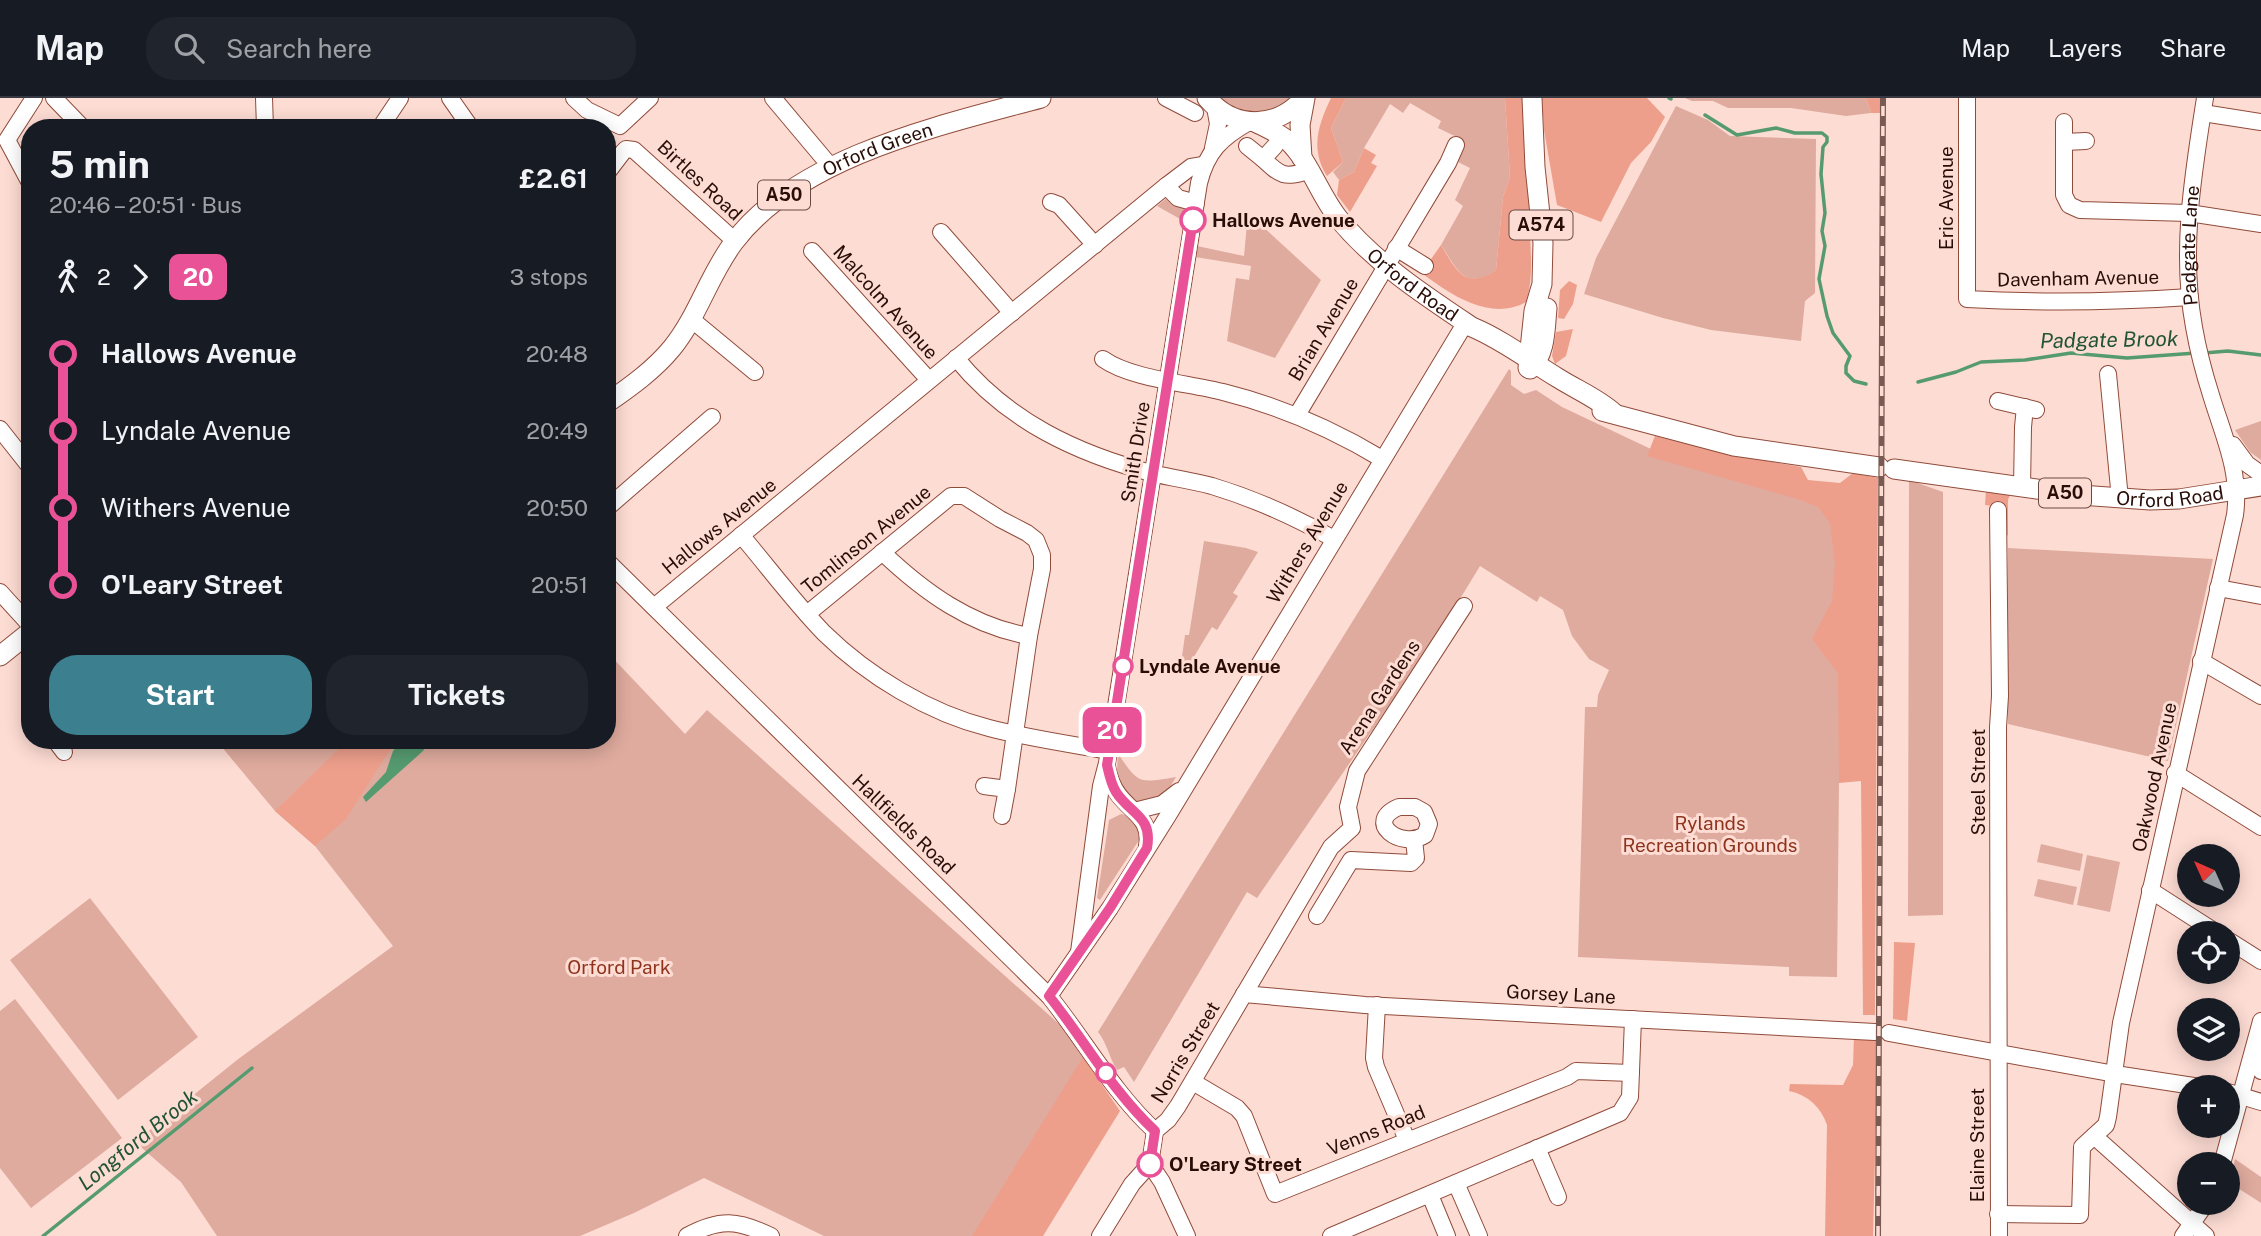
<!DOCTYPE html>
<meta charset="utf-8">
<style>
:root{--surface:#171b24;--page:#20242c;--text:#f1f3f6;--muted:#9ea1a6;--line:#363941;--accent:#3c7f8f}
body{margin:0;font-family:"Public Sans",sans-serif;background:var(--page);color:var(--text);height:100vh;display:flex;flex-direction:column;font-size:26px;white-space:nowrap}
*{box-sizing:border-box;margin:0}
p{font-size:23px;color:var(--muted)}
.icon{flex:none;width:38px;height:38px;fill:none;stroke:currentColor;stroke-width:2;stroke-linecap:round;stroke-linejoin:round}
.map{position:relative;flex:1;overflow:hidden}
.sheet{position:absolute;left:21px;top:21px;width:595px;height:630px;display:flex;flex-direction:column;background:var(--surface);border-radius:28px;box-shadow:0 4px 18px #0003}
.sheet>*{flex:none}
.badge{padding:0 14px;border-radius:10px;font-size:24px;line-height:46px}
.needle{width:46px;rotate:315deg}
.fabs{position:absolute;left:2177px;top:746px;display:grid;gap:14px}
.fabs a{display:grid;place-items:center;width:63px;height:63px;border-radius:50%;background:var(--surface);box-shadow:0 4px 18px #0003;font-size:35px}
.map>.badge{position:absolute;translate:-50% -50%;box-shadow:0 0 0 4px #fff}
.legs{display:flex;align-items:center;gap:10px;height:77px;padding:0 28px;font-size:23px}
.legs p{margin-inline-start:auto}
.overview{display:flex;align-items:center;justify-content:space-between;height:119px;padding:0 28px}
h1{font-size:38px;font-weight:700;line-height:52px}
.cta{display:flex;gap:14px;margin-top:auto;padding:14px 28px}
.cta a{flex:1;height:80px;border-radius:28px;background:var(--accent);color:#fff;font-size:28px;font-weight:700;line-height:80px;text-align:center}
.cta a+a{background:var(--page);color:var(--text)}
ul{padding:0 28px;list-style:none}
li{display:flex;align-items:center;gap:24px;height:77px;font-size:26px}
li i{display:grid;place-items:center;width:10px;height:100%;margin:0 9px;background:currentColor}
li i::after{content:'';width:18px;height:18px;margin:-9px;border:5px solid;border-radius:50%;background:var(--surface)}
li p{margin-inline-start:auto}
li:first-child i{background:linear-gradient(#0000 50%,currentColor 0)}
li:last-child i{background:linear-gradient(currentColor 50%,#0000 0)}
header{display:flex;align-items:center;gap:42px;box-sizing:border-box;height:98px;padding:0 35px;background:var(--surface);border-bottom:2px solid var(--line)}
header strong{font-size:33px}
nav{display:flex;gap:38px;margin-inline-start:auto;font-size:24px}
.search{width:490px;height:63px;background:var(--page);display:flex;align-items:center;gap:18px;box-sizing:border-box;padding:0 24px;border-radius:28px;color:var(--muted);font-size:26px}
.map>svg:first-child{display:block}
</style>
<header>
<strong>Map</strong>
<div class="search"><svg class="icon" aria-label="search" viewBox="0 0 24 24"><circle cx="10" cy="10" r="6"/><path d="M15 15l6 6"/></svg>Search here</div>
<nav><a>Map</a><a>Layers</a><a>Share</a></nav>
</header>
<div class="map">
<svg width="2261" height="1138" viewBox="0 0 2261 1138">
<rect width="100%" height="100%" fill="#fddcd3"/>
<path fill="#dfab9e" d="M1215,0H1297L1287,10L1251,19Z
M1346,0H1505L1510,79L1503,99L1496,172C1465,194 1457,171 1441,147L1463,108L1455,102L1470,70L1454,62L1463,42L1438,30L1441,23L1410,5L1403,15L1390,6L1364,50L1354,74L1339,82L1333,74L1343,64L1331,30Z
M1685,0H1866L1871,15L1846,18L1791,10H1728L1713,3H1692Z
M1676,8L1708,22L1730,38L1816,41L1815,195L1805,203L1801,243L1711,232L1663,220L1584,196L1596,160Z
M1169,98L1185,109L1182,122L1157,108Z
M1248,115L1321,182L1275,260L1227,243L1236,180L1249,182L1251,168L1195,159L1197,148L1244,158Z
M1509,271L1511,273V287L1524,296L1536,292L1562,309L1653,352L1819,389L1840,430L1845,521L1839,685L1837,879L1789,878V869L1578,859L1585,609H1597L1598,597L1609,572L1589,561L1572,538L1563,512L1540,498L1537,504L1480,468L1441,532L1257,800L1247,794L1134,984L1124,969L1117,972C1109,959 1107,945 1098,934Z
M2261,323V362L2250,354L2235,332Z
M1909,382L1943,394V817L1908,818Z
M1204,443L1246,450L1258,454L1233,495L1238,498L1217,532L1212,529L1184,575L1180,573L1185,537H1189Z
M2008,450L2213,461L2168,663L2008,626Z
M607,554L685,636L707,612L1077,942L1086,965L978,1138H824L704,1080L634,1115L580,1138H217L181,1084L135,1044L237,962L393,848L315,748L275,713L216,642H607Z
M1118,655C1138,687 1140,685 1176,679L1165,698C1130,708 1127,708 1115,672H1117Z
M1121,716L1131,718L1143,736L1100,802L1097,800L1109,722Z
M2041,746L2083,756L2080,773L2037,764Z
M2087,757L2120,764L2110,814L2077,807Z
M2038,781L2077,789L2073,807L2034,798Z
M90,800L198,939L118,1002L10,862Z
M15,901L122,1040L31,1110L0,1070V913Z
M2235,1061L2261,1079V1105L2230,1085Z"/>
<path fill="#ed9f8b" d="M1331,0H1346L1331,30L1343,64L1327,78C1310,51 1318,27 1331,0Z
M1505,0H1525C1528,46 1530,92 1530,138C1531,159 1533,183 1526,204C1481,229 1430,180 1396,156L1424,171L1441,147C1456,172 1465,193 1496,172L1503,99L1510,79Z
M1542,0H1647L1665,19L1651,44L1631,65L1601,124L1557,107L1544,32Z
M1866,0H1881V15H1871Z
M1364,50L1376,57L1371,65L1377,68L1350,114L1337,97L1339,82L1354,74Z
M1569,183L1577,187L1573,206L1564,221L1558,220L1560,192Z
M1573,231L1566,258L1555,266L1552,258L1556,234Z
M1655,338L1728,356L1801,369L1808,382L1840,385L1853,375L1878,380L1875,917H1863L1861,683L1839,685L1838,575L1812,541L1832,503L1835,466L1830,425L1818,409L1801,402L1647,358Z
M1986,392L2011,394L2008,402V437L2002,441L2000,409L1985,407Z
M348,642H396L346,721L315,748L275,713Z
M1894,844L1915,845L1907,923L1893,921Z
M1854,939L1878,941L1873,1138H1825L1827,1027C1821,1009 1808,997 1789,993L1790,986L1843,987L1853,967Z
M1083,959L1120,1013L1043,1138H972Z"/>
<path fill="#569b70" d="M402,642H431L423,653L366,704L363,699L386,674L393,653Z"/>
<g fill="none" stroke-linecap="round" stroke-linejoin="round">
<path stroke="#569b70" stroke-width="3.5" d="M1669,0L1671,1
M1705,17L1737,37L1776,30L1795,35H1822L1827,39V44L1823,49L1821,76L1825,115L1822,133L1825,148L1819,181L1827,218L1833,235L1850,258L1846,268V275L1854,283L1866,286
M2204,255L2228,253L2261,257
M1918,284L1956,274L1981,264L2025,262L2071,255L2127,260L2196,255
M43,1138L252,970"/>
<defs>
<g id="minor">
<path d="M54,0L83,30"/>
<path d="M264,0L265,30"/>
<path d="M450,0L471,30"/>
<path d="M574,0L587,12L620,28L650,0"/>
<path d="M773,0L831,69"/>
<path d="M1166,0L1195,15"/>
<path d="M1967,0V201C2042,205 2115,204 2190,199"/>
<path d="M2203,15L2261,24"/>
<path d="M2064,24V97L2069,107L2080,112L2189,115L2261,126"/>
<path d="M380,30L400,0"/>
<path d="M2064,44L2086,43"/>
<path d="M1247,48L1263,61L1275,48"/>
<path d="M1213,50L1218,26L1215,9"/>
<path d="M1263,61C1281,78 1284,80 1308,73"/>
<path d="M607,75L623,54L626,51L634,52L735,143"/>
<path d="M30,85L7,42L34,0"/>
<path d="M1166,88L1178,100L1196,105"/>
<path d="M1051,104L1059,107L1095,147"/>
<path d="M941,134L1012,215"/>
<path d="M1396,150L1425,168"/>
<path d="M812,153L929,282"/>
<path d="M691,221L755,274"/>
<path d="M956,260C1007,323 1077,356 1155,376C1174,380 1193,383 1212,388C1255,401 1295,419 1334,441"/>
<path d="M1103,261C1131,281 1188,285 1223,294C1279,308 1332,331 1382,361"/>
<path d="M2108,276L2120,401"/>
<path d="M1998,303L2036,312"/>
<path d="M1297,317L1448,65L1456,47"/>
<path d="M0,331L30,369"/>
<path d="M2233,347L2247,366L2261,376"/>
<path d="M2022,390L2023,329L2025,309"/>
<path d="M607,410L712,319"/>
<path d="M1998,412L2000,598L1998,629L1999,1138"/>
<path d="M741,437C769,470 794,504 824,535C868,578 929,615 989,630C1028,640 1069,646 1109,653"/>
<path d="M882,454C924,494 971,528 1029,538"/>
<path d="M607,463L1049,898C1085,943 1113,994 1155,1033"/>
<path d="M2218,490L2261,498"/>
<path d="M0,494L30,527"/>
<path d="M654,509L1166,88L1191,69L1203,67"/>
<path d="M807,516L951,398H964L1000,421L1027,435L1036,442L1042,457V471L1029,538L1007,691"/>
<path d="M2201,563L2261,598"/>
<path d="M55,642L64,654"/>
<path d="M1107,669C1109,679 1112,688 1118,696C1131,714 1152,721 1147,748"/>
<path d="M2175,675L2261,729"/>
<path d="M984,688L1007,691L1002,718"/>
<path d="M1399,709H1415L1424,714L1429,726L1425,737C1401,752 1363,724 1399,709Z"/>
<path d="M1134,713L1162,706L1179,693"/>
<path d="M2150,792L2217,835"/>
<path d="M1317,818L1351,762L1411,765L1416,760L1414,742"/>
<path d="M2228,842L2261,863"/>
<path d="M1079,854L1101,688L1107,665L1199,85C1207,53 1221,40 1249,24"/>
<path d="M1244,896L1365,907L1875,934"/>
<path d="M1049,898L1110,810L1169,716L1466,224"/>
<path d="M1377,907L1374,960L1376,969L1407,1042"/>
<path d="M1889,935L2115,976L2200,989"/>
<path d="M2256,946L2261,973"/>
<path d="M1193,984L1237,1010L1244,1018L1275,1096L1567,979L1576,973L1631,975"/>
<path d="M2228,994L2261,1004"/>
<path d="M2094,1038L2206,1138"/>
<path d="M1537,1050L1558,1099"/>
<path d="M1150,1066L1162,1084L1187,1138"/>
<path d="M2222,1066L2261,923"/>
<path d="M1456,1085L1479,1138"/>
<path d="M1430,1097L1447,1138"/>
<path id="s1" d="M1998,1116L2080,1117L2082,1049L2106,1027L2108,1019L2121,925L2235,417C2241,374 2223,337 2211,297C2204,275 2198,252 2194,229C2180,153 2193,76 2205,0"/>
<path d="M687,1138C720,1120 738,1122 771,1138"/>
<path d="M1100,1138L1132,1086L1150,1066L1155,1033L1168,1022L1178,1008L1331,749L1352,730L1348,709L1357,673L1464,508"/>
<path d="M1331,1138L1620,1015L1630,999L1633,921"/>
<path d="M2183,1138L2207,1104"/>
</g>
<g id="major">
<path d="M1207,0C1234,32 1277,31 1304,0"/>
<path id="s2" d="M1255,24C1267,30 1279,35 1288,43C1310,64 1319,96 1338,120C1375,165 1424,197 1472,229C1503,242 1530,263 1558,280C1577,292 1597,300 1614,315"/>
<path d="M1302,60L1300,27L1305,0"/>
<path d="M1528,270L1534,213L1542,186L1543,145L1535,69L1532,0"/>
<path d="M1530,271C1546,256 1545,231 1547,210"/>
<path id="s3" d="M607,305C630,289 654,272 672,250C698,218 709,177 734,144C799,58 942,27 1041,0"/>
<path d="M1602,313L1734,348L1879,369"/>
<path id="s4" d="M1894,371L2080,397L2150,402L2179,401L2261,388"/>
<path d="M0,558L30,534"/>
</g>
</defs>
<use href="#minor" stroke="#904b3a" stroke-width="18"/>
<use href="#major" stroke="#904b3a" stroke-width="21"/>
<use href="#minor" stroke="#fff" stroke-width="16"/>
<use href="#major" stroke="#fff" stroke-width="19"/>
<defs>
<path id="rail" d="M1878,1138L1883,0"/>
</defs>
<use href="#rail" stroke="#795b54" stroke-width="6"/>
<use href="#rail" stroke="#fddcd3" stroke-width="3.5" stroke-dasharray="10" stroke-linecap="butt"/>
</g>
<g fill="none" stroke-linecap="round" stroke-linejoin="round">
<defs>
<path id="line-1" d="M1150,1066L1155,1033C1113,994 1085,943 1049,898L1110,810L1147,750C1153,718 1130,716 1116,694C1111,686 1109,676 1107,667L1193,122"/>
</defs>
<use href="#line-1" stroke="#fff" stroke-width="16"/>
<use href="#line-1" stroke="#ea5297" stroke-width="10"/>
</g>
<g fill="#fff" stroke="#ea5297" stroke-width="3.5">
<circle cx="1193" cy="122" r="12"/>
<circle cx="1123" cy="568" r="9"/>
<circle cx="1106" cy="975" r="9"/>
<circle cx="1150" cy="1066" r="12"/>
</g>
<g text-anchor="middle" stroke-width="6" stroke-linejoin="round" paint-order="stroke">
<g fill="#fddcd3" stroke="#694b44" stroke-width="2">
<rect x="758" y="82.5" width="52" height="29" rx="5"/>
<rect x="1509.5" y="112.5" width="63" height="29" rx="5"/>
<rect x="2039" y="380.5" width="52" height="29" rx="5"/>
</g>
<g font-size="18" font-weight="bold" fill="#290d07">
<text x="784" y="103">A50</text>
<text x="1541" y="133">A574</text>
<text x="2065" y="401">A50</text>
</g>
<g font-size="19" fill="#290d07" stroke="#fddcd3">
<text dy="7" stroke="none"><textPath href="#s3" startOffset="382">Orford Green</textPath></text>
<text transform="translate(700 82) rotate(43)" y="7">Birtles Road</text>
<text transform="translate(1946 100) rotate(-90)" y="7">Eric Avenue</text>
<text dy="7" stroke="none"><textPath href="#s1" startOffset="1082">Padgate Lane</textPath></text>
<text transform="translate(2078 180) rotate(-1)" y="7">Davenham Avenue</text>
<text dy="7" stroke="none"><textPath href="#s2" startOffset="231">Orford Road</textPath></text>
<text transform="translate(886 204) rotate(48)" y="7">Malcolm Avenue</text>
<text transform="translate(1323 231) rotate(-59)" y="7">Brian Avenue</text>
<text transform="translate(1135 354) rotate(-81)" y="7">Smith Drive</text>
<text dy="7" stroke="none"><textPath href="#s4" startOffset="278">Orford Road</textPath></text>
<text transform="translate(719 428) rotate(-39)" y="7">Hallows Avenue</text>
<text transform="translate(866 441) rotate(-39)" y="7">Tomlinson Avenue</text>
<text transform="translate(1307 444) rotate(-59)" y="7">Withers Avenue</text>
<text transform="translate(1379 599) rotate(-57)" y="7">Arena Gardens</text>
<text transform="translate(2154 679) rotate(-78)" y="7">Oakwood Avenue</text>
<text transform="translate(1978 684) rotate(-90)" y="7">Steel Street</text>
<text transform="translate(904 726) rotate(44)" y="7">Hallfields Road</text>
<text transform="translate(1561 896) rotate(3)" y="7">Gorsey Lane</text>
<text transform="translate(1185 954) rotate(-59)" y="7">Norris Street</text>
<text transform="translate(1376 1032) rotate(-22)" y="7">Venns Road</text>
<text transform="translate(1977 1047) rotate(-90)" y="7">Elaine Street</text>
</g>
<g font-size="19" font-weight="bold" fill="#290d07" stroke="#fddcd3" text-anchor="start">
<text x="1212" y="129">Hallows Avenue</text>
<text x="1139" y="575">Lyndale Avenue</text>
<text x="1169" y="1073">O'Leary Street</text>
</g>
<g font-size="19" fill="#8e341e" stroke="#fddcd3">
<text x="1710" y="732">Rylands<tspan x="1710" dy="22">Recreation Grounds</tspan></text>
<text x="619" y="876">Orford Park</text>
</g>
<g font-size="21" font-style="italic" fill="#205435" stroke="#fddcd3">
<text transform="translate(2109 242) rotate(-1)" y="7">Padgate Brook</text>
<text transform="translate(138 1042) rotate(-39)" y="7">Longford Brook</text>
</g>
</g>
</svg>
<div class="fabs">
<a><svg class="needle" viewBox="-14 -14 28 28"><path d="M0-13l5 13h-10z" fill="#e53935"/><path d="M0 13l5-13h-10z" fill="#9ea1a6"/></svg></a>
<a><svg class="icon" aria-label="locate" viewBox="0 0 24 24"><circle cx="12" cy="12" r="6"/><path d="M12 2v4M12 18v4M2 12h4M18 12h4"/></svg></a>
<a><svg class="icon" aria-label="layers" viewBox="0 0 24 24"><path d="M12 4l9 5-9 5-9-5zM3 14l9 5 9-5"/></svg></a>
<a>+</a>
<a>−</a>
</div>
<b class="badge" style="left:1112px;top:632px;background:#ea5297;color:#fff">20</b>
<section class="sheet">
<div class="overview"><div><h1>5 min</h1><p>20:46 – 20:51 · Bus</p></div><b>£2.61</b></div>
<div class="legs"><svg class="icon" aria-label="walk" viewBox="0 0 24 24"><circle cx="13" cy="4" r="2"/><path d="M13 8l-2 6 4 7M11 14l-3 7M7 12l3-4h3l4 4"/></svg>2<svg class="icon" aria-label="forward" viewBox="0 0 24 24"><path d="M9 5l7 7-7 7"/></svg><b class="badge" style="background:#ea5297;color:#fff">20</b><p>3 stops</p></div>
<ul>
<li><i style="color:#ea5297"></i><b>Hallows Avenue</b><p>20:48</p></li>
<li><i style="color:#ea5297"></i><span>Lyndale Avenue</span><p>20:49</p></li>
<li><i style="color:#ea5297"></i><span>Withers Avenue</span><p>20:50</p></li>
<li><i style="color:#ea5297"></i><b>O'Leary Street</b><p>20:51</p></li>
</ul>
<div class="cta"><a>Start</a><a>Tickets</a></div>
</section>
</div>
